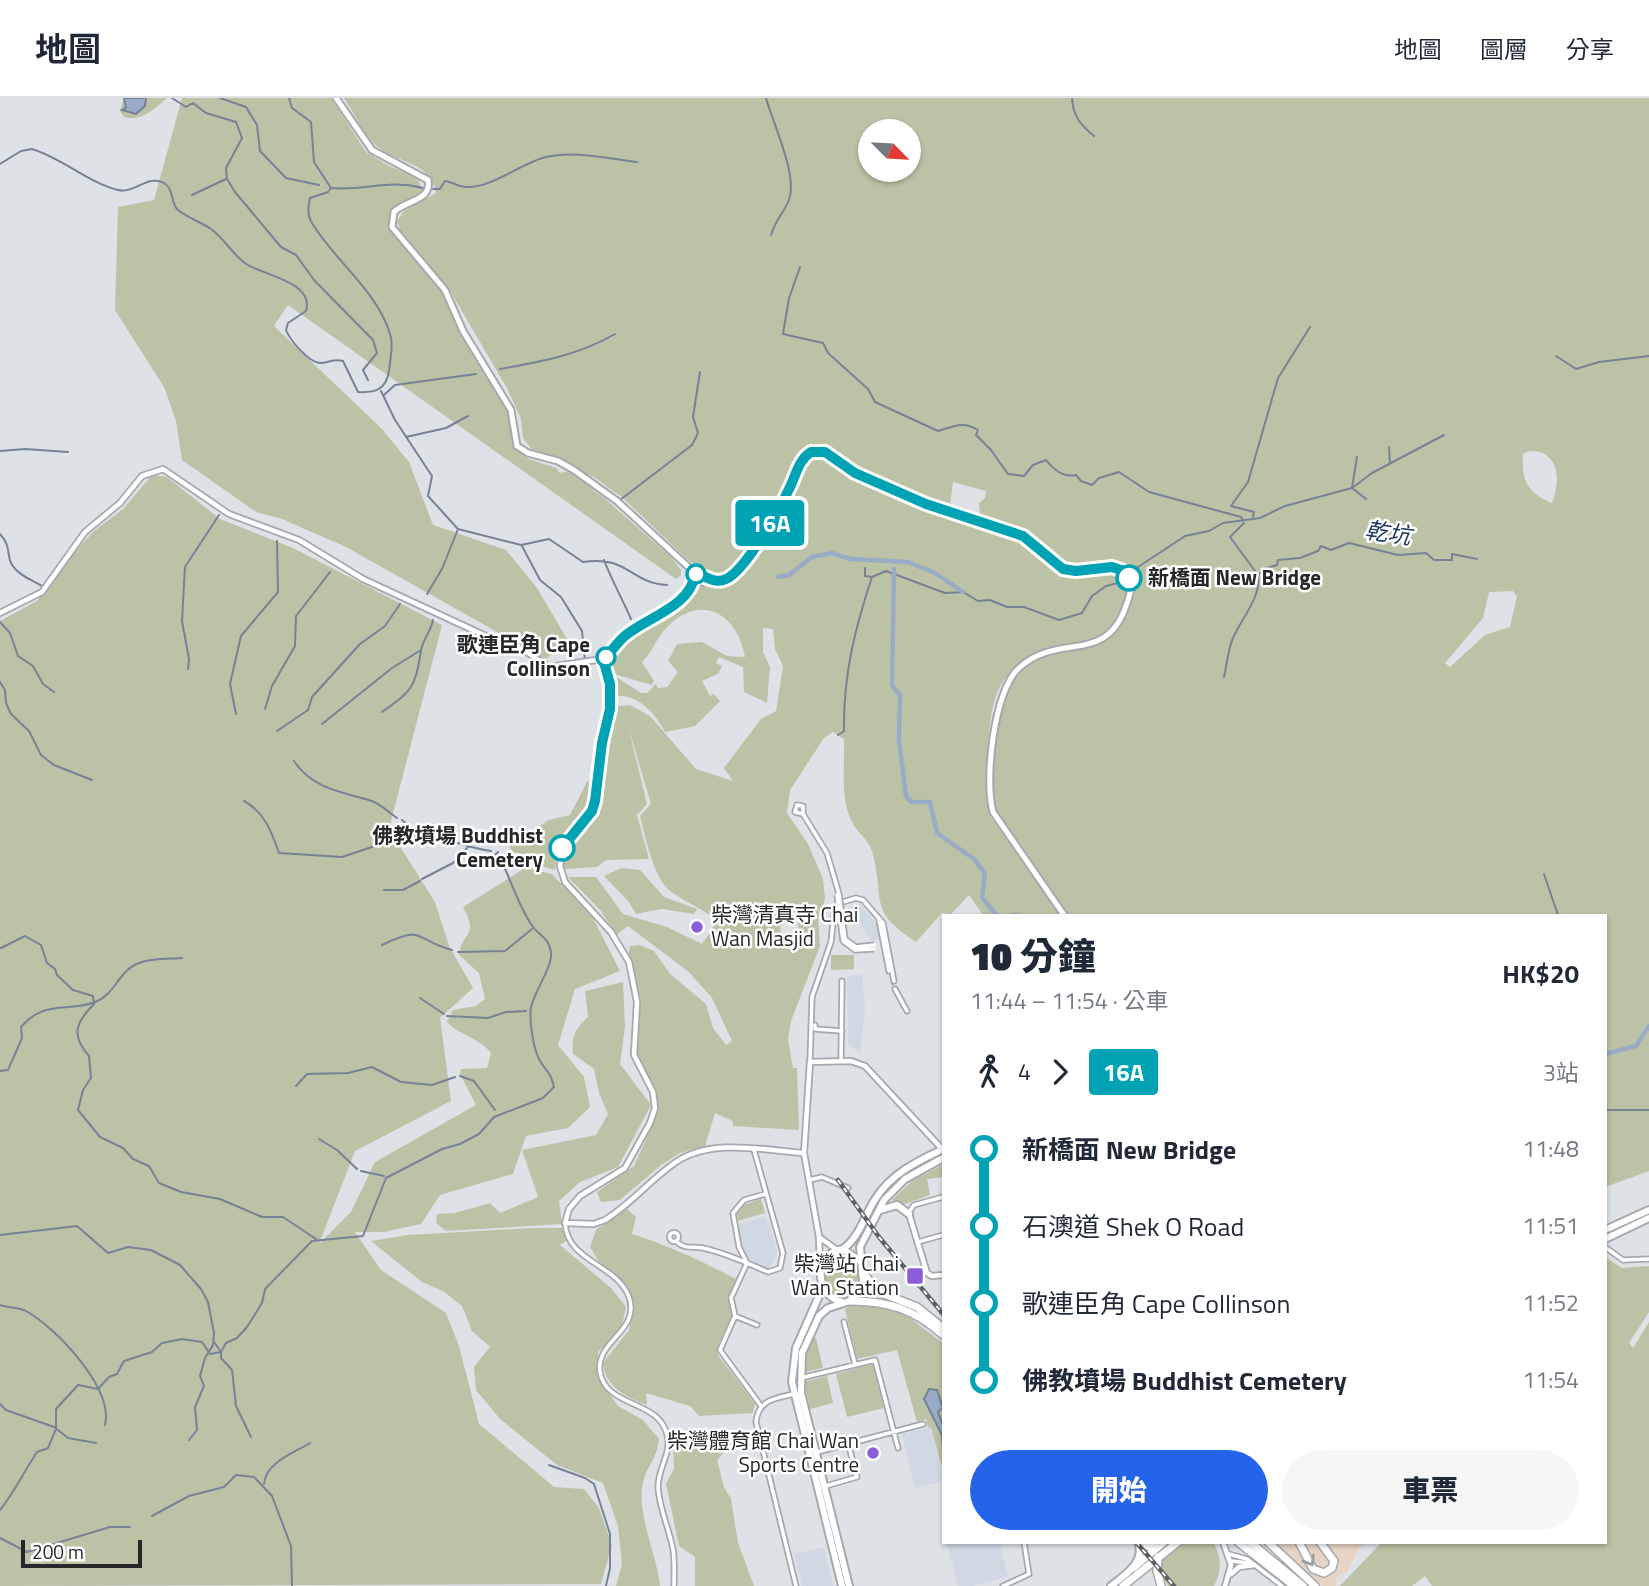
<!DOCTYPE html>
<html lang="zh-TW">
<meta charset="utf-8">
<style>
:root{--surface:#fff;--page:#f6f6f7;--text:#1f2937;--muted:#747a83;--line:#e0e1e3;--accent:#2563eb}
body{margin:0;font-family:"Titillium Web","Noto Sans TC",sans-serif;background:var(--page);color:var(--text);height:100vh;display:flex;flex-direction:column;font-size:26px;white-space:nowrap}
*{box-sizing:border-box;margin:0}
p{font-size:23px;color:var(--muted)}
.icon{flex:none;width:38px;height:38px;fill:none;stroke:currentColor;stroke-width:2;stroke-linecap:round;stroke-linejoin:round}
.map{position:relative;flex:1;overflow:hidden}
.details{position:absolute;left:942px;top:816px;width:665px;height:630px;display:flex;flex-direction:column;background:var(--surface);border-radius:0px;box-shadow:0 2px 5px #0004}
.details>*{flex:none}
.badge{padding:0 14px;border-radius:5px;font-size:24px;line-height:46px}
.needle{width:46px;rotate:114deg}
.buttons{position:absolute;left:858px;top:21px;display:grid;gap:14px}
.buttons a{display:grid;place-items:center;width:63px;height:63px;border-radius:50%;background:var(--surface);box-shadow:0 2px 5px #0004;font-size:35px}
.scale{position:absolute;left:21px;bottom:18px;width:121px;box-sizing:border-box;padding-left:7px;border:4px solid #252729;border-top:0;font-size:19px;line-height:24px;white-space:nowrap;color:#252729;-webkit-text-stroke:5px #fff;paint-order:stroke}
.map>.badge{position:absolute;translate:-50% -50%;box-shadow:0 0 0 4px #fff}
.legs{display:flex;align-items:center;gap:10px;height:77px;padding:0 28px;font-size:23px}
.legs p{margin-inline-start:auto}
.summary{display:flex;align-items:center;justify-content:space-between;height:119px;padding:0 28px}
h1{font-size:38px;font-weight:800;line-height:52px}
.primary-button{display:flex;gap:14px;margin-top:auto;padding:14px 28px}
.primary-button a{flex:1;height:80px;border-radius:42px;background:var(--accent);color:#fff;font-size:28px;font-weight:800;line-height:80px;text-align:center}
.primary-button a+a{background:var(--page);color:var(--text)}
ul{padding:0 28px;list-style:none}
li{display:flex;align-items:center;gap:24px;height:77px;font-size:26px}
li i{display:grid;place-items:center;width:10px;height:100%;margin:0 9px;background:currentColor}
li i::after{content:'';width:18px;height:18px;margin:-9px;border:5px solid;border-radius:50%;background:var(--surface)}
li p{margin-inline-start:auto}
li:first-child i{background:linear-gradient(#0000 50%,currentColor 0)}
li:last-child i{background:linear-gradient(currentColor 50%,#0000 0)}
header{display:flex;align-items:center;gap:42px;box-sizing:border-box;height:98px;padding:0 35px;background:var(--surface);border-bottom:2px solid var(--line)}
header strong{font-size:33px}
nav{display:flex;gap:38px;margin-inline-start:auto;font-size:24px}
.map>svg:first-child{display:block}
</style>
<header>
<strong>地圖</strong>
<nav><a>地圖</a><a>圖層</a><a>分享</a></nav>
</header>
<div class="map">
<svg width="1649" height="1488" viewBox="0 0 1649 1488">
<rect width="100%" height="100%" fill="#dde2e7"/>
<path fill="#cfd8e3" d="M860,805L878,829L880,837L876,843L873,844L847,809Z
M862,877L865,909L860,955L848,947L847,878Z
M764,1119L769,1124L777,1154L769,1172L746,1159L737,1126Z
M931,1329L943,1383L915,1390L902,1336Z
M947,1444H999L1008,1479L973,1488H958Z
M824,1449L833,1488H802L794,1456Z"/>
<path fill="#e7d4c4" d="M1274,1444H1367L1359,1450L1347,1474L1335,1481L1336,1488H1322Z"/>
<path fill="#bcc2a5" fill-rule="evenodd" d="M124,0H167C154,11 142,24 124,19L120,13Z
M182,0H331L366,54L389,68L418,80L422,92C408,108 384,104 391,132L440,190L458,231L509,314L516,352L529,361L556,370L560,375C576,369 588,392 602,398L672,460L681,472V477L676,481L288,207L274,228L381,330L409,364L433,427L506,452L537,490L570,546L545,561L346,449L282,421L256,414L182,362L176,323L164,289L115,212L118,109L154,102Z
M344,0H1649V1073L1605,1089V817H1068L1036,777L997,716L994,707C995,667 987,603 1019,573C1055,539 1109,569 1129,510C1134,497 1137,486 1129,474C1111,455 1088,475 1067,469C1054,466 1046,449 1035,441C1019,430 998,425 980,418L979,405L985,400L986,393L953,384L950,408L929,403L855,371L828,351L810,349L799,358L775,411L728,476L715,479L689,463L623,400L594,379L533,353L523,340L521,321L508,292L449,191L402,137L397,123L404,113L436,95C432,65 399,65 379,50C365,39 354,15 344,0ZM870,33H908V72H870ZM1529,353C1560,352 1561,383 1552,405C1527,395 1521,382 1523,356ZM1513,493L1517,499L1510,529L1485,537L1450,569L1445,565L1483,520L1489,494Z
M819,355C831,360 839,370 850,376C862,383 876,387 889,393C931,411 976,421 1018,439C1037,447 1045,468 1063,475C1082,482 1103,465 1120,475C1138,486 1119,527 1106,536C1070,560 1029,537 1001,587C984,617 989,673 988,707L990,718L1060,817H983L969,797L951,816L942,815L916,844C866,811 886,802 872,753C868,741 856,734 851,722C840,699 845,667 844,641L833,634L824,640L790,692L787,715L808,746L823,781L825,801L818,821L820,848L791,923L788,941L793,970H797L799,1032L733,1028V1023L715,1015L705,1048L680,1055L661,1067L620,1102L601,1104L597,1094L634,1068L656,1019L657,999L636,958L641,903L628,859L630,848L639,847L654,853L670,876L706,906L713,930L726,947L732,943L712,900L689,874L628,828L616,837L601,813L568,779H596L623,816L667,829L702,846L712,832L715,821C699,808 680,802 668,791C653,777 645,738 640,718L651,706L628,628L647,706L637,717L649,761L606,762L597,769L564,771L566,751L598,710L605,644L612,609L630,607L650,618L696,671L733,683L724,670L761,621L776,613L783,568L775,551L773,531L763,530V554L770,569L767,605L744,594L743,569L719,559L716,565L722,568L719,575L702,583L710,598L714,596L720,603L695,628L665,634C655,615 638,596 615,598L614,584L618,580L641,595H647L656,586L658,590L667,589L678,574L668,563L677,546L702,544L727,558L745,559C737,515 701,495 667,529C657,539 653,553 642,564L654,583L652,587L614,576L608,562L631,535L666,518L705,483C712,485 719,487 726,485C755,474 791,389 804,362ZM798,814L799,843L781,844L780,815Z
M152,377L167,379L220,421L293,450L442,527L389,731L435,804L449,848L473,890L440,920L451,1003L355,1053L319,1146L351,1114L375,1064L476,1007L460,976L461,971L487,970L491,955C480,940 460,938 447,924L453,912L476,908L485,901L479,875L459,857C461,834 480,839 463,809L525,770L552,776L593,820L620,873L575,891L558,947L584,979L590,1009L568,1030L526,1038L513,1076L440,1097L421,1126L384,1134H355L381,1172L446,1215L459,1248L479,1326L554,1389L584,1391L599,1410L612,1447L601,1486L0,1488V523L37,503L73,456L94,433L123,411Z
M597,675L591,707L557,750L555,772C538,769 532,758 513,754L509,749L549,722L570,717L587,684Z
M621,770L640,772L664,799L697,811L694,816L662,811L636,816L629,804L604,778Z
M831,857H854V871L831,872Z
M623,884L625,928L620,966L651,1007L618,1069L580,1084L559,1103L562,1126L446,1133L436,1125L437,1116L455,1115L490,1105L500,1115L538,1099L522,1052L596,1037L608,1016L599,995L594,971L573,956C571,938 576,930 588,919L585,893Z
M943,1067V1079L927,1081L930,1097L905,1106L892,1102L913,1082Z
M761,1101L765,1115L738,1123L737,1116L743,1107Z
M627,1111L636,1119L632,1136C667,1147 702,1163 736,1181L728,1199L732,1217L718,1247V1257L755,1306L753,1315L699,1318L690,1308L646,1295L647,1307C626,1299 605,1289 603,1265L629,1232L634,1206L623,1183L599,1164L590,1149L596,1132Z
M533,1130H562L566,1143L560,1147L611,1190L626,1209L621,1232L598,1254V1280L618,1308L643,1322L659,1341C657,1360 649,1365 644,1381C634,1410 657,1457 660,1488H616L622,1466L618,1428L603,1385L557,1367L500,1321L476,1292L474,1269L490,1249L472,1233L462,1208L443,1193L422,1184L371,1143L408,1137Z
M839,1155L855,1163L860,1181L856,1194L846,1200L833,1197L826,1183V1165Z
M1605,1159L1622,1170L1649,1168V1214L1629,1245L1633,1250L1649,1224V1488H1432L1425,1478L1412,1488H1340L1382,1444H1605Z
M879,1206L903,1215L943,1245V1366L941,1367L931,1329L928,1330L926,1321L917,1324L897,1252L857,1261L845,1211L852,1207Z
M812,1239L816,1240L823,1270L805,1274L806,1259Z
M873,1266L884,1310L847,1319L836,1276Z
M827,1278L833,1305L810,1311L804,1284Z
M688,1330L707,1338L720,1333L728,1334L731,1347L717,1362L724,1389L731,1401L738,1445L754,1488H695V1459L679,1448L666,1386L674,1371L673,1341Z
M1139,1444H1213C1222,1459 1222,1472 1214,1488H1168Z"/>
<path fill="#99abc6" stroke="#768397" stroke-width="2" d="M124,0H146L145,8L136,16L122,12L126,10Z
M929,1291L937,1292L943,1310L938,1314L943,1328V1352L942,1337L924,1301Z"/>
<g fill="none" stroke-linecap="round" stroke-linejoin="round">
<path stroke="#768397" stroke-width="2" d="M172,0L186,9L193,5L206,15L236,24L242,40L226,70L227,81L235,94L281,149L296,157L314,182L373,242L377,255L363,272L368,282
M220,0L246,9L257,27L260,53L286,80L319,87
M766,0C773,26 798,77 789,102C784,115 776,120 771,137
M1072,0C1073,19 1081,27 1094,38
M0,66L21,53L32,51C62,60 87,84 118,92C134,96 148,76 164,85C175,92 170,105 178,112C188,120 201,124 211,131C224,140 232,156 245,165C260,177 315,183 306,213L288,225L286,232C290,242 308,264 320,265C329,265 333,260 343,263L358,294C375,295 386,292 389,273C390,262 394,246 390,236C378,194 334,162 312,125C307,117 308,109 310,100L328,94L331,90L314,64L311,24L292,10L289,0
M331,90C367,93 387,81 423,90
M433,91H440L445,83C452,84 459,89 466,89C490,91 521,65 546,59C575,52 608,61 637,64
M192,97L226,81
M800,169L789,200L783,236L823,245L828,255L868,291L875,304L938,333C955,328 963,323 978,332L976,337L991,352L1008,376L1024,378L1033,367L1046,362C1053,371 1063,380 1076,377L1081,383L1092,387L1099,380L1119,374L1149,394L1241,419L1244,425L1230,439L1258,477C1262,498 1241,521 1233,540C1228,551 1227,566 1224,579
M1556,258L1576,271L1599,264L1649,258
M500,271C540,264 579,257 615,236
M381,293L395,322L432,378L428,398L458,431L521,447L549,441L583,464C628,457 630,485 667,487
M384,297L395,287L476,276
M406,339L446,330L468,318
M1389,349L1390,365
M0,353L25,351L68,354
M1357,359L1352,390L1366,401
M620,402L692,347L698,335L693,319L700,274
M1253,419L1254,414L1231,408L1248,384L1278,280L1310,229
M0,436C12,449 6,457 12,467C20,479 34,482 45,490
M522,448L540,482L561,499L582,533L585,562
M604,462C612,483 622,500 631,521
M1129,475L1185,438L1209,433L1223,425L1260,420L1285,408L1352,390L1372,375L1444,337
M1259,477L1263,471L1277,467L1278,462L1300,460L1318,453L1321,448L1331,452L1349,445L1398,457L1426,455L1434,462H1452V456L1477,461
M872,479L886,473L945,495L963,494L978,503L990,502L1007,509H1024L1059,522L1082,515L1092,498L1106,488L1118,485L1123,479
M427,496L442,471L458,431
M0,524L10,535L18,558L33,568L43,586L54,594
M188,571L189,561L182,523L185,469L219,417
M0,584L5,592L6,605L11,616L29,633L41,657L54,667L92,682
M265,611L272,588L295,548L296,518L330,474
M382,614C412,593 415,590 421,553C422,542 431,534 433,522
M236,616L230,586L241,538L278,494L277,443
M322,626L392,570L421,552
M277,633L308,612L312,599L360,546L385,528L400,506
M838,637L844,633C843,578 855,530 872,479L865,478V470
M294,663C311,689 339,694 369,702C380,705 388,714 397,720
M244,703C264,714 271,732 279,755L342,759L396,741
M402,722L417,735
M399,740C434,731 458,749 491,753
M1544,776L1558,817
M422,781L453,765L468,749
M384,792H403L420,783
M382,847C425,826 414,842 452,852
M1,850L25,838L41,847L47,865L55,871L57,877L73,892L93,898L94,906C75,925 71,938 89,958L91,980L83,992L78,1012L100,1039L123,1050L133,1061L149,1068L159,1085L181,1094L220,1101L262,1119H283L316,1141
M458,854L505,853L532,831
M420,900L444,916
M447,918L488,920L506,914L526,913
M0,973L8,972L22,940L21,929C45,901 66,915 95,904C115,897 119,872 139,865C151,860 169,861 182,860
M460,978L474,983L495,1012
M296,988L307,976L348,975L372,969L401,984L432,987L455,979
M1605,1012H1649
M319,1041L337,1052L357,1071
M361,1073L384,1078
M0,1137L77,1128L108,1155L128,1149L151,1152L180,1167L201,1191L208,1204L214,1235L213,1247L205,1260L200,1278L204,1288L195,1309L197,1332L189,1342
M0,1207C8,1210 19,1209 26,1213C55,1229 114,1290 105,1327
M214,1244L221,1254V1260L232,1272L236,1308L251,1339
M0,1306L6,1312L54,1329L68,1340L96,1345
M549,1367L585,1380L594,1386L610,1436V1470L606,1488
M264,1386C266,1364 294,1355 310,1345
M0,1412C14,1395 25,1372 37,1354L48,1350L56,1331V1311L78,1287L98,1291L109,1279L117,1276L124,1263L152,1254L162,1245L182,1241L202,1244L210,1256L221,1254L226,1245L237,1240L247,1229L262,1205L265,1191L312,1143L363,1138L386,1080L442,1051L460,1046L479,1036L494,1019L543,1000L554,989C550,972 546,974 539,961C533,949 529,922 531,909C535,892 553,868 551,854C549,840 540,838 533,829C520,811 512,786 503,766L493,759L498,754
M152,1418L189,1398L224,1389L236,1377L254,1379L272,1398L291,1448L292,1488
M0,1440L27,1454L110,1429H130"/>
<path stroke="#99abc6" stroke-width="4.5" d="M894,471L892,587L900,597L899,642L906,698L911,704H930L937,735L974,761L985,776L982,799L996,817
M778,479L789,477L812,459L832,455L850,461L908,464L935,475L963,494
M1013,817H1017
M1605,956L1636,948L1649,928"/>
<path stroke="#b8bdc1" stroke-width="3.5" stroke-dasharray="3.5 2" stroke-linecap="butt" d="M892,884L895,891"/>
<defs>
<path id="minor" d="M797,707L795,714L803,716L827,755L839,796
M797,707L803,708V716
M879,822L889,873
M895,891L907,913
M815,927V931L842,933
M841,962L842,883
M810,964L812,899L831,844L834,815L843,804L856,800L863,802L883,825L894,883
M809,1082L822,1079L848,1090
M909,1114L914,1107L943,1099
M565,1125C567,1164 617,1166 629,1199C641,1233 595,1243 600,1274C605,1306 649,1303 663,1327C677,1351 658,1366 658,1389C659,1409 669,1431 673,1451C675,1463 674,1476 674,1488
M669.5 1139a4.5 4.5 0 1 1 9 0a4.5 4.5 0 1 1-9 0Z
M677,1144C685,1152 693,1148 703,1150C726,1155 747,1165 768,1174L780,1170L783,1155L754,1052
M918,1144L943,1137
M1605,1149L1623,1162L1649,1161
M746,1163L739,1149L733,1115L744,1102L765,1096
M747,1165L731,1200L735,1218L720,1252L761,1308
M735,1218L757,1227
M844,1224L855,1266
M801,1280L875,1262L898,1350
M794,1296C775,1300 758,1302 756,1324L796,1488
M817,1354L923,1326
M826,1388L857,1379L848,1345
M1229,1456L1247,1461L1282,1488
M1231,1463L1249,1465
M1003,1488L1029,1476L1024,1444"/>
<path id="tertiary" d="M0,515L42,494L85,434L120,405L142,378L163,371L229,416L299,442L363,481L488,539L519,549L549,569L603,561L628,535L673,509L695,483
M603,561L610,586V611L602,645L595,703L592,713L562,750L560,768L565,784L611,834L629,864L637,904L634,957L653,994L655,1010L650,1025L625,1070L580,1098L569,1111L565,1125L594,1126L605,1122C631,1106 651,1081 676,1064C712,1040 763,1052 804,1055
M909,1116L927,1175L932,1178L943,1177
M819,1139L837,1152
M820,1170L819,1139L804,1055L810,964L851,963L865,968L943,1052
M1223,1444L1231,1467L1225,1488
M1231,1476L1239,1469L1254,1467"/>
<path id="secondary" d="M336,0L372,52L428,82C432,103 406,102 394,114L392,129L445,192L463,233L511,312L517,348L528,355L558,363L574,372L617,403L696,476L709,482
M696,476L694,480L698,484L723,482L734,475L778,412L802,361L819,353L829,356L855,375L926,406L1023,438L1063,471L1076,473L1108,469L1126,475C1133,485 1131,494 1127,505C1107,569 1059,533 1019,570C994,592 984,682 993,714L1064,817"/>
<path id="primary" d="M880,1112L897,1107L909,1116
M1605,1132L1649,1112
M1605,1141L1649,1120
M843,1151C860,1139 865,1116 876,1100C892,1075 918,1063 943,1051
M823,1189L796,1250L792,1284L842,1488
M842,1204C815,1198 812,1155 843,1151L860,1163
M849,1488L801,1295L802,1255L819,1218L828,1210L850,1203L860,1194L863,1183L860,1149L884,1102L905,1081L943,1060
M1111,1488C1125,1477 1146,1464 1138,1444"/>
<path id="trunk" d="M863,1175L879,1194L917,1209L943,1230
M850,1203C888,1203 914,1211 943,1237
M1299,1444L1313,1471L1324,1475L1332,1470L1334,1463L1320,1444"/>
<path id="motorway" d="M1138,1444L1150,1449L1159,1448
M1238,1444L1294,1488
M1250,1444L1303,1488
M1268,1444L1315,1488
M1158,1459L1157,1473L1161,1488
M1133,1470L1164,1444
M1123,1488L1178,1444"/>
</defs>
<use href="#minor" stroke="#a5a9ae" stroke-width="7"/>
<use href="#tertiary" stroke="#a5a9ae" stroke-width="8"/>
<use href="#secondary" stroke="#a5a9ae" stroke-width="9"/>
<use href="#primary" stroke="#a5a9ae" stroke-width="10"/>
<use href="#trunk" stroke="#a5a9ae" stroke-width="10"/>
<use href="#motorway" stroke="#a5a9ae" stroke-width="10"/>
<use href="#minor" stroke="#fff" stroke-width="3.5"/>
<use href="#tertiary" stroke="#fff" stroke-width="4.5"/>
<use href="#secondary" stroke="#fff" stroke-width="5"/>
<use href="#primary" stroke="#fff" stroke-width="6"/>
<use href="#trunk" stroke="#fff" stroke-width="7"/>
<use href="#motorway" stroke="#fff" stroke-width="7"/>
<defs>
<path id="rail" d="M838,1082L879,1139L943,1216
M1136,1444L1174,1488"/>
</defs>
<use href="#rail" stroke="#5e6164" stroke-width="4.5"/>
<use href="#rail" stroke="#fff" stroke-width="2" stroke-dasharray="5" stroke-linecap="butt"/>
<defs>
<path id="minor-bridge" d="M839,796L845,841L856,849L874,847
M837,797L843,843L855,852L874,851"/>
</defs>
<use href="#minor-bridge" stroke="#a5a9ae" stroke-width="7" stroke-linecap="butt"/>
<use href="#minor-bridge" stroke="#fff" stroke-width="3.5"/>
</g>
<defs><path id="oneway-chevron" d="M-2-3.5L2.5 0L-2 3.5" fill="none" stroke-width="1.6" stroke-linecap="round" stroke-linejoin="round" transform="scale(1.75)"/></defs>
<use stroke="#9d9e9f" href="#oneway-chevron" transform="translate(1310 1463) rotate(59)"/>
<g fill="none" stroke-linecap="round" stroke-linejoin="round">
<defs>
<path id="line-1" d="M562,750L592,713L595,703L602,645L610,611V586L603,561C612,554 617,544 626,537C650,518 689,509 695,477C706,476 713,487 726,481C745,473 780,411 789,391C796,378 798,362 811,354H825L855,375L926,406L1023,438L1063,471L1076,473L1112,469L1124,473L1129,480"/>
</defs>
<use href="#line-1" stroke="#fff" stroke-width="16"/>
<use href="#line-1" stroke="#00a3b4" stroke-width="10"/>
</g>
<g fill="#fff" stroke="#00a3b4" stroke-width="3.5">
<circle cx="696" cy="476" r="9"/>
<circle cx="1129" cy="480" r="12"/>
<circle cx="606" cy="559" r="9"/>
<circle cx="562" cy="750" r="12"/>
</g>
<g fill="#8a5ed8" stroke="#fff" stroke-width="2.5">
<circle cx="697" cy="829" r="7"/>
<rect x="906" y="1169" width="18" height="18" rx="3.5"/>
<circle cx="873" cy="1355" r="7"/>
</g>
<g text-anchor="middle" stroke-width="5" stroke-linejoin="round" paint-order="stroke">
<g font-size="21" font-weight="bold" fill="#252729" stroke="#fff" text-anchor="end">
<text x="1148" y="487" text-anchor="start">新橋面 New Bridge</text>
<text x="590" y="554">歌連臣角 Cape<tspan x="590" dy="24">Collinson</tspan></text>
<text x="543" y="745">佛教墳場 Buddhist<tspan x="543" dy="24">Cemetery</tspan></text>
</g>
<g font-size="21" fill="#252729" stroke="#fff" text-anchor="end">
<text x="711" y="824" text-anchor="start">柴灣清真寺 Chai<tspan x="711" dy="24">Wan Masjid</tspan></text>
<text x="899" y="1173">柴灣站 Chai<tspan x="899" dy="24">Wan Station</tspan></text>
<text x="859" y="1350">柴灣體育館 Chai Wan<tspan x="859" dy="24">Sports Centre</tspan></text>
</g>
<g font-size="23" font-style="italic" fill="#1d385e" stroke="#fff">
<text transform="translate(1388 435) rotate(8)" y="8">乾坑</text>
</g>
</g>
</svg>
<div class="buttons">
<a><svg class="needle" viewBox="-14 -14 28 28"><path d="M0-13l5 13h-10z" fill="#e53935"/><path d="M0 13l5-13h-10z" fill="#747a83"/></svg></a>
</div>
<div class="scale">200 m</div>
<b class="badge" style="left:770px;top:425px;background:#00a3b4;color:#fff">16A</b>
<section class="details">
<div class="summary"><div><h1>10 分鐘</h1><p>11:44 – 11:54 · 公車</p></div><b>HK$20</b></div>
<div class="legs"><svg class="icon" aria-label="walk" viewBox="0 0 24 24"><circle cx="13" cy="4" r="2"/><path d="M13 8l-2 6 4 7M11 14l-3 7M7 12l3-4h3l4 4"/></svg>4<svg class="icon" aria-label="forward" viewBox="0 0 24 24"><path d="M9 5l7 7-7 7"/></svg><b class="badge" style="background:#00a3b4;color:#fff">16A</b><p>3站</p></div>
<ul>
<li><i style="color:#00a3b4"></i><b>新橋面 New Bridge</b><p>11:48</p></li>
<li><i style="color:#00a3b4"></i><span>石澳道 Shek O Road</span><p>11:51</p></li>
<li><i style="color:#00a3b4"></i><span>歌連臣角 Cape Collinson</span><p>11:52</p></li>
<li><i style="color:#00a3b4"></i><b>佛教墳場 Buddhist Cemetery</b><p>11:54</p></li>
</ul>
<div class="primary-button"><a>開始</a><a>車票</a></div>
</section>
</div>
